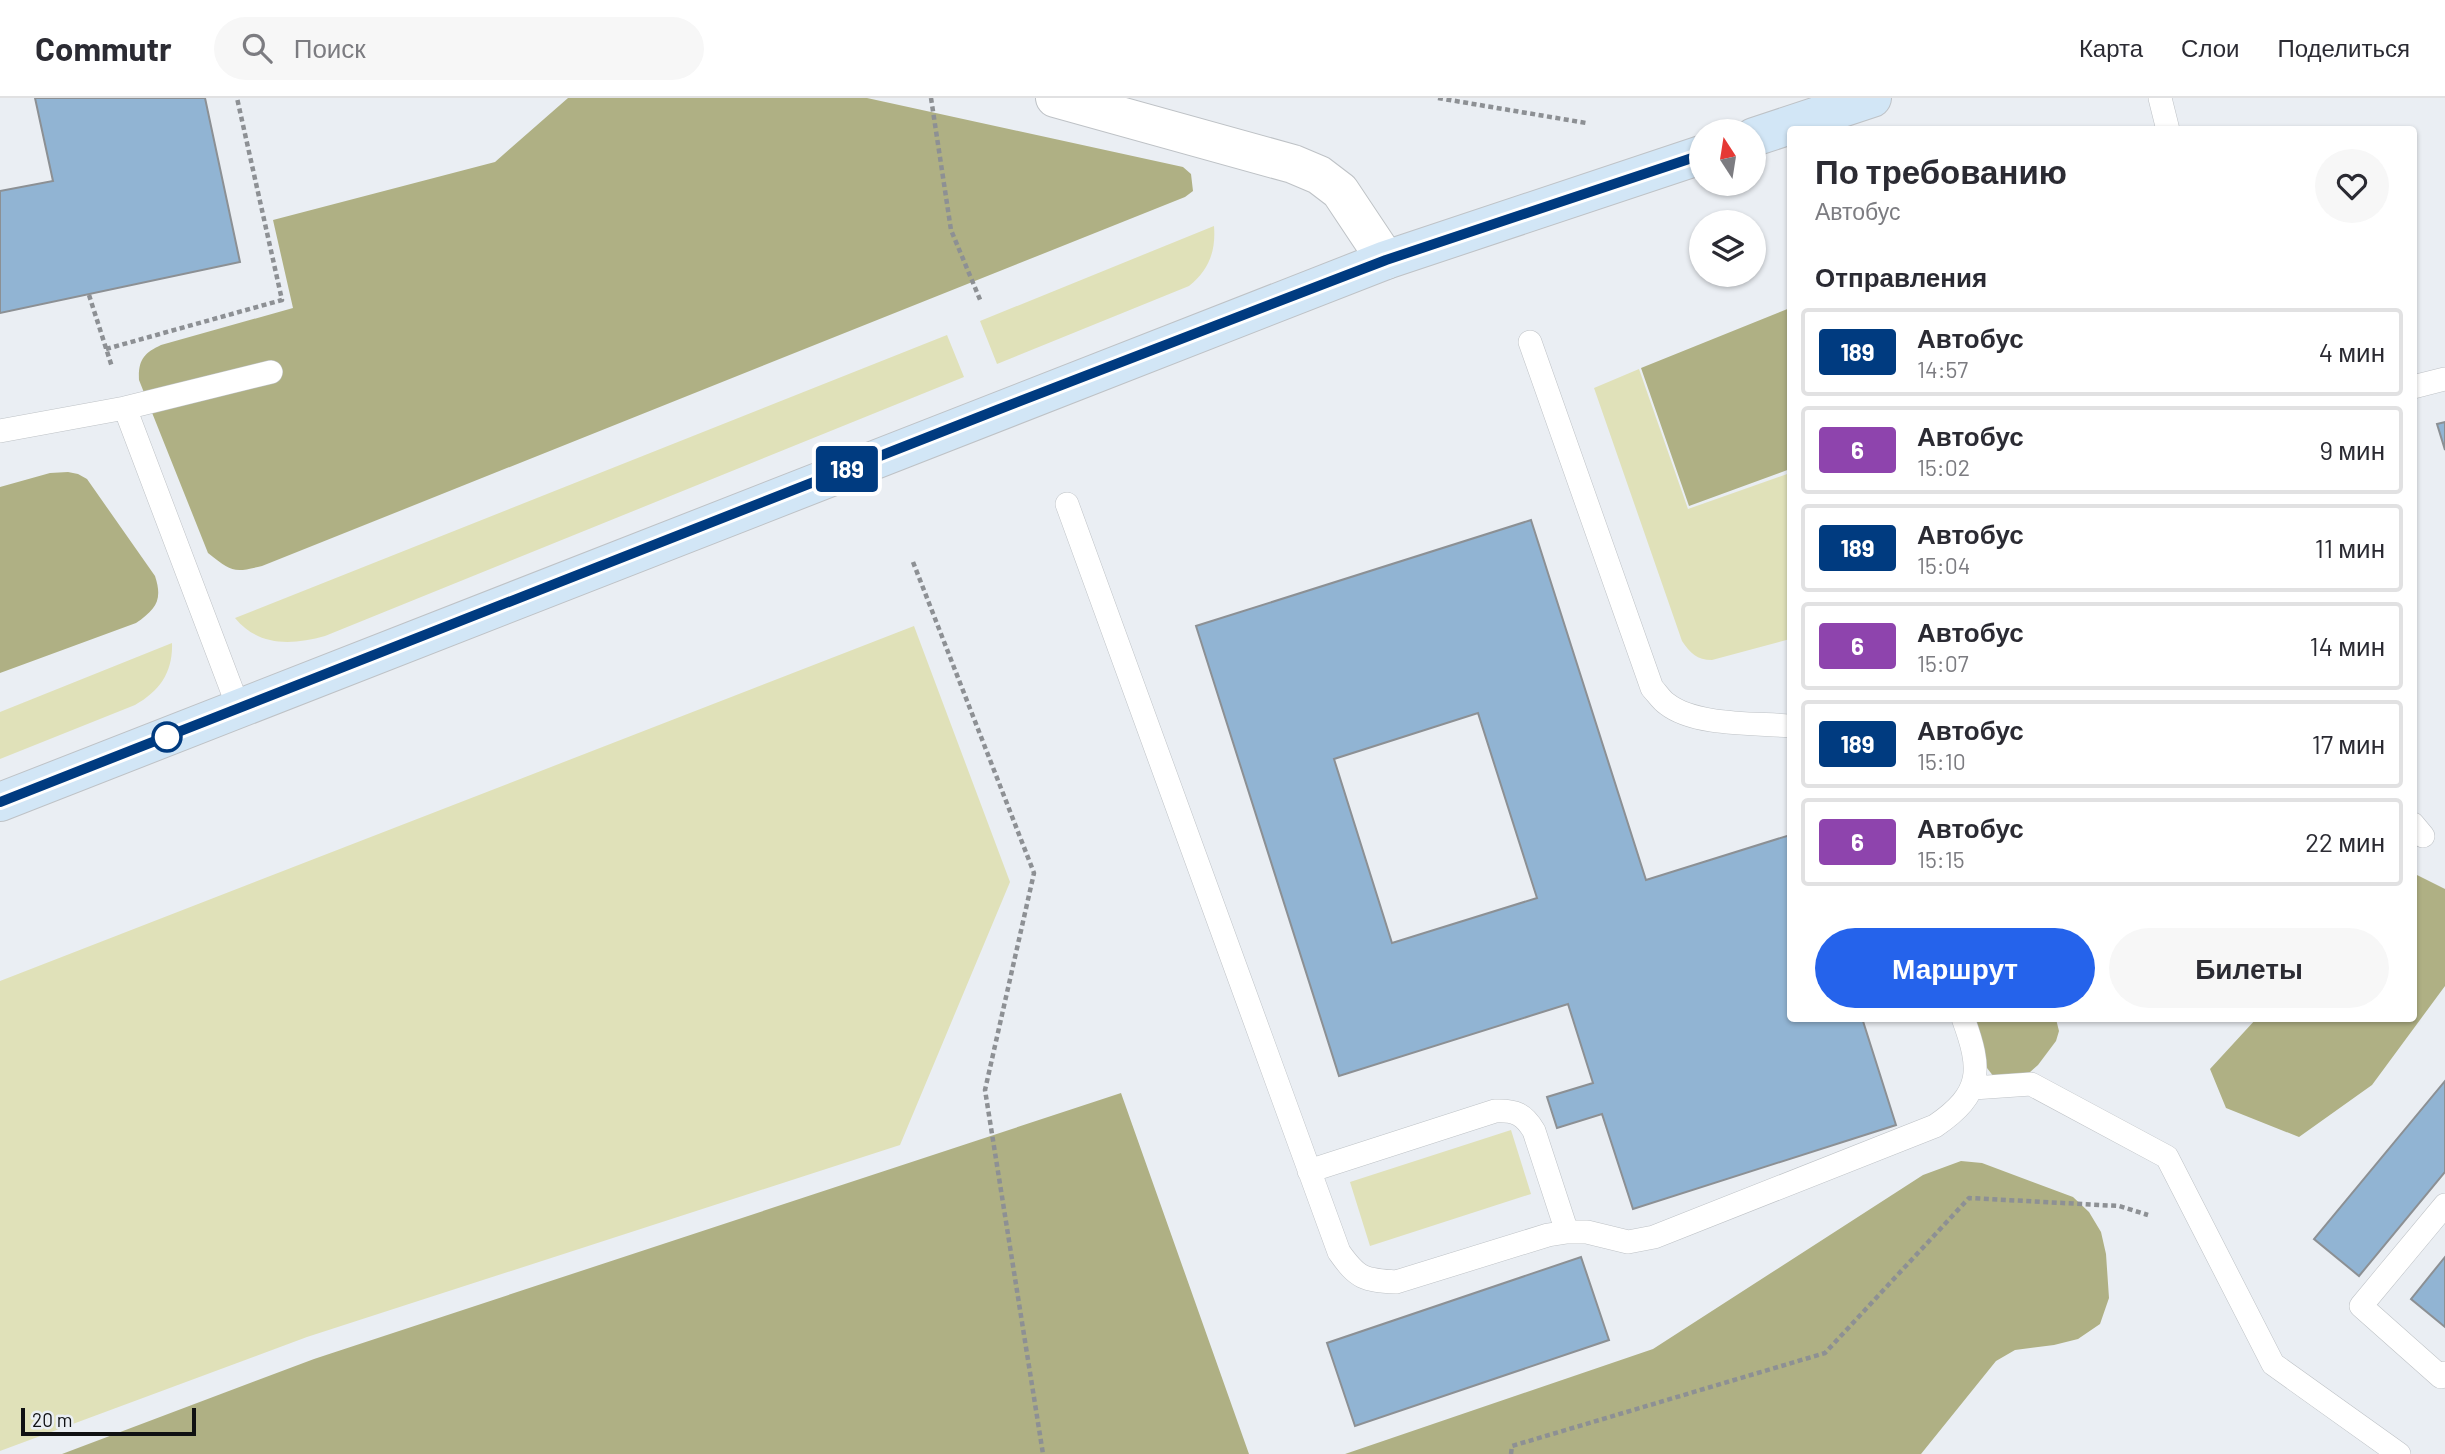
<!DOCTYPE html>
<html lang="ru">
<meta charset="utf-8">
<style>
:root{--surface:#fff;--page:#f7f7f7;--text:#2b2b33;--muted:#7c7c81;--line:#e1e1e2;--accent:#2563eb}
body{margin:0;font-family:Barlow,sans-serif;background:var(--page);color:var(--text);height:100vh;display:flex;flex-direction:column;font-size:26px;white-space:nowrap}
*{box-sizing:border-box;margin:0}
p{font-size:23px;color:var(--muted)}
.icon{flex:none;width:38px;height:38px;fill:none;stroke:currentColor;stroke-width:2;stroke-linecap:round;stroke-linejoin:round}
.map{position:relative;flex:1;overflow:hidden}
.side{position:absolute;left:1787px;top:28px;width:630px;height:896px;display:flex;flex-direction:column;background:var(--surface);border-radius:7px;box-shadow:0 2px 5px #0004}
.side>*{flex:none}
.badge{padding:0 14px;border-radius:5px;font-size:24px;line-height:46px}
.needle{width:46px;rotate:348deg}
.fabs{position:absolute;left:1689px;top:21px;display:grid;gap:14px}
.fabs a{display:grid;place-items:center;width:77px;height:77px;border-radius:50%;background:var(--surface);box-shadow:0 2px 5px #0004;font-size:35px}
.scale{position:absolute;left:21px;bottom:18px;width:175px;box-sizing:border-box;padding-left:7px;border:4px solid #101113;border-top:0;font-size:19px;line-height:24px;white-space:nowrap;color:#101113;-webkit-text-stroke:5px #eaeef3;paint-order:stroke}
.map>.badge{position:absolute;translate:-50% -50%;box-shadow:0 0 0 4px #fff}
h2{padding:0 28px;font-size:26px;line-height:63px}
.round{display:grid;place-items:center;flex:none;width:74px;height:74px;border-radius:37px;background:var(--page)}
.summary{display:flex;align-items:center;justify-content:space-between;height:119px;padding:0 28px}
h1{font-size:33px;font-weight:600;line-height:52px}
.cta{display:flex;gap:14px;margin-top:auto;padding:14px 28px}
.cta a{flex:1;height:80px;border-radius:42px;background:var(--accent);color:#fff;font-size:28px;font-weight:600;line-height:80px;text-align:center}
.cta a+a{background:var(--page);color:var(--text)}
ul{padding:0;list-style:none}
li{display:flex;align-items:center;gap:21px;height:88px;margin:0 14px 10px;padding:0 14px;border:4px solid var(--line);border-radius:7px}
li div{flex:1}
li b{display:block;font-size:26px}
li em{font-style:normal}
li .badge{min-width:77px;font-weight:700;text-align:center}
header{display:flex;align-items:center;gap:42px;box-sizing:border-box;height:98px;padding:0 35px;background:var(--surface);border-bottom:2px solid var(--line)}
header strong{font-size:33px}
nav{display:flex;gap:38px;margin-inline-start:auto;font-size:24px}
.search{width:490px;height:63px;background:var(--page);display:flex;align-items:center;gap:18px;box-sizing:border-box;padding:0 24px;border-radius:38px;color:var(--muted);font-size:26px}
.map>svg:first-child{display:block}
</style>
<header>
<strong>Commutr</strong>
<div class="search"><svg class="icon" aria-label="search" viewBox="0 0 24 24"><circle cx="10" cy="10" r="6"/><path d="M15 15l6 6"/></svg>Поиск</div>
<nav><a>Карта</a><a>Слои</a><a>Поделиться</a></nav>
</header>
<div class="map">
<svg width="2445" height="1356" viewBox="0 0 2445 1356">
<rect width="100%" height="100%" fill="#eaeef3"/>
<path fill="#e0e1b9" d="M1214,128C1216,153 1209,172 1189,188L997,266L980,223Z
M947,237L964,279L325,538C292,547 259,549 235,520Z
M1639,271L1688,411L1790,375V541L1712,562C1697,562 1690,555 1682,543L1594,290Z
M914,528L1010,784L900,1047L307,1239L0,1353V883Z
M172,545C173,574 160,593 135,607L0,661V614Z
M1511,1032L1531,1096L1370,1148L1350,1084Z"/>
<path fill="#afb084" d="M568,0H867L1183,69L1191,76L1193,93L1185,99L262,468C233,475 232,474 208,455L139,282C138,262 144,255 161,247L293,210L273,122L495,64Z
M1790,210V371L1689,408L1641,270Z
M68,374L78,376L87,381L155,478C163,502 156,511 136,525L0,575V389L50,375Z
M2413,775L2445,791V888L2372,987L2299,1039L2226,1010L2210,971L2256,921L2413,920Z
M1972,921H2056L2059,933L2056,943L2038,967L2029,975L1994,979L1987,970Z
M1121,995L1249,1356H62L314,1261Z
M1961,1063L1982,1065L2073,1099L2089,1114L2101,1134L2106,1156L2109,1200L2100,1226L2078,1241L2054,1247L2015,1252L1996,1263L1921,1356H1345L1653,1251L1923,1077Z"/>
<path fill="#91b4d3" stroke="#8c9094" stroke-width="2" fill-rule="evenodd" d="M35,0H205L240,164L0,215V93L53,83Z
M2445,324V352L2437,326Z
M1531,422L1646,782L1790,737V920H1862L1896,1027L1633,1111L1602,1016L1557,1030L1547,999L1593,985L1568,906L1339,978L1196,528ZM1478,615L1537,800L1392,845L1334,661Z
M2445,983V1074L2359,1178L2314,1141Z
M1581,1159L1609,1242L1355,1328L1327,1245Z
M2445,1159V1229L2411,1201Z"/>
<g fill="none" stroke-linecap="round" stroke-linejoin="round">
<defs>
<path id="service" d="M2160,0L2168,32
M1530,244L1652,590C1657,595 1661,602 1667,606C1695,628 1756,625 1790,628
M2413,289L2445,281
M125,310L239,611
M0,333L125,310L271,274
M1067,406L1339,1154C1358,1181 1364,1182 1396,1184L1548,1137L1567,1134H1587L1628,1144L1654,1139L1935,1028C1983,995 1982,972 1963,920
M2413,726L2423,738
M1973,990L2031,986L2167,1059L2273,1266L2399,1356
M1309,1073L1495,1013C1515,1012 1524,1016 1534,1033L1567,1134
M2445,1107L2361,1208L2441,1279L2445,1275"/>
<path id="minor" d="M1055,0L1293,66L1319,77L1340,93L1386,162"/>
<path id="secondary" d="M1754,39L1872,0
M0,704L1386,162L1701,57"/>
</defs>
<use href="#service" stroke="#bec2c6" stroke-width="24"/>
<use href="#minor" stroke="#bec2c6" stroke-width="40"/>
<use href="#secondary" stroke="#bec2c6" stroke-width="40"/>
<path stroke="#8d9094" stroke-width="4.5" stroke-dasharray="5 3.5" stroke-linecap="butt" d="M931,0L951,132L981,204
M1438,0L1586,25
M89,197L112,269
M106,251L282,202L237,0
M913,464L1034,775L985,992L1043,1356
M1511,1356L1512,1348L1825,1255L1969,1100L2119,1108L2148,1117"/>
<use href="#service" stroke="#fff" stroke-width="23"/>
<use href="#minor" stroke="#fff" stroke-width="38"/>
<use href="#secondary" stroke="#d2e6f6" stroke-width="38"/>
</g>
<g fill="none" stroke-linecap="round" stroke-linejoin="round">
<defs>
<path id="line" d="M0,704L997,312L1386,162L1701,57"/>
</defs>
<use href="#line" stroke="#fff" stroke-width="16"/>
<use href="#line" stroke="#003b80" stroke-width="10"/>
</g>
<circle fill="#fff" stroke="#003b80" stroke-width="3.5" cx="167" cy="639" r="14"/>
</svg>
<div class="fabs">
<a><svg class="needle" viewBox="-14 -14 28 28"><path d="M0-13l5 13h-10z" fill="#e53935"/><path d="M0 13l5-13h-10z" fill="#7c7c81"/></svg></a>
<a><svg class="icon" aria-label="layers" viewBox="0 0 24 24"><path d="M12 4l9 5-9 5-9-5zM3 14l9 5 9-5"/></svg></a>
</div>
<div class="scale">20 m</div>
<b class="badge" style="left:847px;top:371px;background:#003b80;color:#fff">189</b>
<section class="side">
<div class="summary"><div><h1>По требованию</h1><p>Автобус</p></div><a class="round"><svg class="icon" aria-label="heart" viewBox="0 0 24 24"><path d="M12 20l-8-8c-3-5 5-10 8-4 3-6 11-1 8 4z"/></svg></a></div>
<h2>Отправления</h2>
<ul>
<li><span class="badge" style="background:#003b80;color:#fff">189</span><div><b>Автобус</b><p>14:57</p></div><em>4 мин</em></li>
<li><span class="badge" style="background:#8e44ad;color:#fff">6</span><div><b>Автобус</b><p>15:02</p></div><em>9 мин</em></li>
<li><span class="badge" style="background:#003b80;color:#fff">189</span><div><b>Автобус</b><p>15:04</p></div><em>11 мин</em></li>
<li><span class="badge" style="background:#8e44ad;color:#fff">6</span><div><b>Автобус</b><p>15:07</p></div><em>14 мин</em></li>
<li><span class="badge" style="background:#003b80;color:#fff">189</span><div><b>Автобус</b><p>15:10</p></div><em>17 мин</em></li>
<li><span class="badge" style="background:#8e44ad;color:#fff">6</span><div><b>Автобус</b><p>15:15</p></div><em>22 мин</em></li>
</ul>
<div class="cta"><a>Маршрут</a><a>Билеты</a></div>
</section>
</div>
